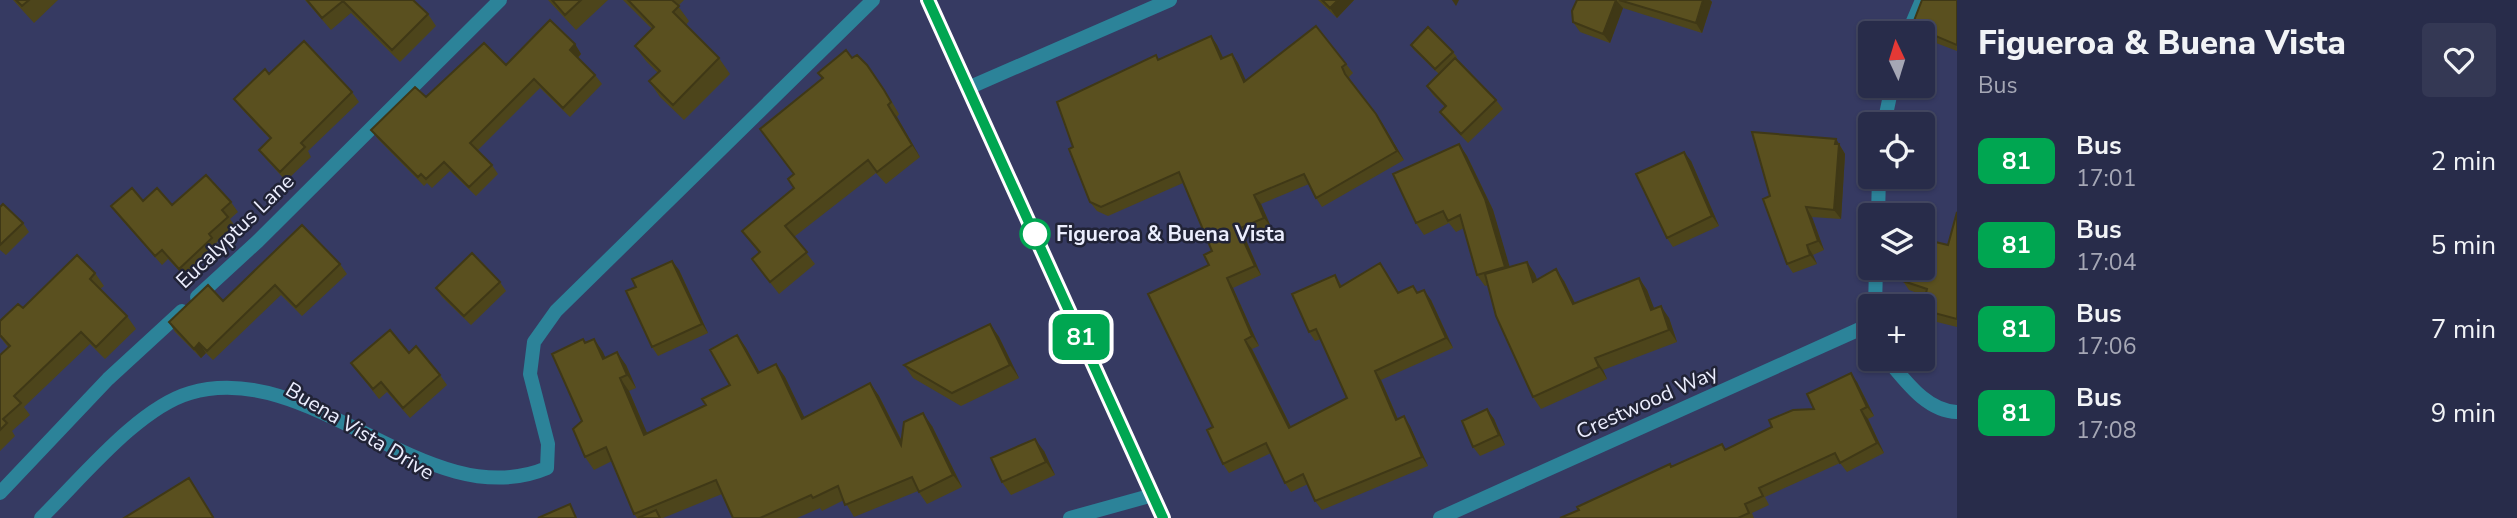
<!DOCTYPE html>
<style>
:root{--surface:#282c4a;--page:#343854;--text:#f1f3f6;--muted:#a5a7b5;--line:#444862}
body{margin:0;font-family:"Nunito Sans",sans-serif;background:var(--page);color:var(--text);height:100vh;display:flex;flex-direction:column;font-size:26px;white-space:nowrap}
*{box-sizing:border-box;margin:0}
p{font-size:23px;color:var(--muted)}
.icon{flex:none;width:38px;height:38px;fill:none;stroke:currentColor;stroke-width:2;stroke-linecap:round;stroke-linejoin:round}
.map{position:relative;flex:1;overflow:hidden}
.panel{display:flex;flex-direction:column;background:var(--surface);width:560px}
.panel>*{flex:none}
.badge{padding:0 14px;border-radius:10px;font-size:24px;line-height:46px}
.needle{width:46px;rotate:356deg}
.tools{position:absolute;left:1858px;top:21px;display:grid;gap:14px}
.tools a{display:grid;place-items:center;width:77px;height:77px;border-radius:7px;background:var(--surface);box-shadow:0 2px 5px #0004,0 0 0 2px var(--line);font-size:35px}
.map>.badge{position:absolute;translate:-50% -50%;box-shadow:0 0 0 4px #fff}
.round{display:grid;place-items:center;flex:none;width:74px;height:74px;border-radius:7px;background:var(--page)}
.overview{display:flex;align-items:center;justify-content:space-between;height:119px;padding:0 21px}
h1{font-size:33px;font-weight:800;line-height:52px}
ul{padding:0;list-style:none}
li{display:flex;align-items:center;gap:21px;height:84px;padding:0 21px}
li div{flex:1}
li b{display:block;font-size:26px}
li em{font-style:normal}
li .badge{min-width:77px;font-weight:700;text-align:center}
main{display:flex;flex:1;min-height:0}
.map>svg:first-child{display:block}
</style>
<main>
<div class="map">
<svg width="1957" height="518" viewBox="0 0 1957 518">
<rect width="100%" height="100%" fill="#363a62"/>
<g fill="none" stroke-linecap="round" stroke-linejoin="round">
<path stroke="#2c8399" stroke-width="14" d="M1908,33L1922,0
M968,88L1170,0
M1884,124L1892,86
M1878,215L1879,177
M197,297L258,241L500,0
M1875,306L1876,268
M1887,359C1905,380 1926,411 1957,412
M0,493L108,379L182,311
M41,518C81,479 138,408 190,393C312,357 429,518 547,468L548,444L530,374L534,342L556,311L873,0
M1070,518L1153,495
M1440,518L1871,324"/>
<path stroke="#37a5c2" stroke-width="14" d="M928,0L1163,518"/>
</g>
<path fill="#4d451b" d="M13,0H58L34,23Z
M305,0H413L428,14L436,26L400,62L351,13L331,30Z
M548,0H608L576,30Z
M623,0H684L678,6L689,21L686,25L719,58L730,74L684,120L660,97L649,81L658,73L646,61L635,46L652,29Z
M1318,0H1354L1337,18Z
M1577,0H1710L1712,2L1702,33L1623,8L1610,43L1580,32L1573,22Z
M1957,0V51L1923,38V33H1917L1912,26Z
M1211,36L1217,45L1223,58L1232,54L1238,63L1246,81L1346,64L1353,73L1349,77L1351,81L1382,123L1404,160L1322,207L1316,198L1309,184L1261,204L1271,227L1245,238L1261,275L1233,288L1259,346L1252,349L1291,427L1347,398L1321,339L1315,341L1309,332L1335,275L1342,286L1387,273L1399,293H1418L1431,300L1453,348L1381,380L1398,419L1410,426L1428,466L1322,510L1315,501L1308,484L1291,492L1285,483L1271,453L1229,473L1223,464L1213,427L1209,265L1212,251L1183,183L1108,216L1097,211L1090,202L1073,147L1159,59Z
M575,44L581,54L578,58L595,75L602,84L570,117L540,88L477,151L492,165L498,174L476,196L450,171L432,188L427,183L424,186L378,139L371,130L426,97L506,65Z
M1411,45L1453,52L1457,57L1456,58L1496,100L1503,109L1468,143L1447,121L1440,112L1445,107L1433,95L1427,86L1439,74L1414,50Z
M852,58L867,65L892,102L899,114L897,117L920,157L886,184L876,173L794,237L815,264L779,294L752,259L759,253L742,231L794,188L788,179L794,174L822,79L818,73Z
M269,74L352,92L359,102L308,151L311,157L286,181L266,159L259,150L270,139L241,108L234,99Z
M1836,139L1845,154L1841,219L1812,217L1824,250L1813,255L1817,264L1793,273L1787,264L1770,196Z
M1459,144L1467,156L1493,210L1509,267L1527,262L1535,274L1537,279L1564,281L1575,303L1639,278L1647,290L1654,309L1669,318L1677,342L1603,370L1607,379L1541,409L1533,397L1488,285L1485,286L1477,275L1464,228L1456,232L1449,223L1424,235L1416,223Z
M1691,161L1719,226L1673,247L1667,238Z
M143,201L172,205L231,202L238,212L230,219L235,226L216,243L219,247L186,278L168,259L162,265L118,215L111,206Z
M0,207L23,223L29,232L6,255L0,250Z
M1957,212V327L1929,320L1923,312V306L1926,296L1909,290L1903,281L1948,245Z
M672,261L679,270L708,333L658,356L652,347L636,287Z
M340,264L347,274L302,316L281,295L213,360L206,353L201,358L175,332L169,322L223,301Z
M95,273L104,286L100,289L127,316L136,329L105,359L90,344L24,407L30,415L12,431L15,436L0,451V355L8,347L0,337V321Z
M500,282L506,291L471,325L442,297L436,288Z
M990,324L999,337L1019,378L961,406L913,378L904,365Z
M737,335L746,348L760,373L776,364L785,377L804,418L870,383L879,396L902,441L932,426L962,487L927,504L918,491L854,517L844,500L822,511L820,508L797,518H733L722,494L663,518H637L634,514L612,461L594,470L585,457L582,421L583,339L585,342L594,339L605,357L626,365L636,388L629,391L647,433L706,405L730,385Z
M409,353L440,375L447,385L410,418L387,392L379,399L351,363Z
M1857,382L1874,416L1868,419L1884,453L1847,472L1840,463L1765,497L1769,505L1752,513L1754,518H1560L1722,444L1726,450L1814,409Z
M1487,409L1494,419L1505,445L1480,456L1473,447Z
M1044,451L1055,475L1011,495L1002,482Z"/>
<path fill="#3f3816" d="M1338,0H1354L1337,18L1330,8Z
M1452,0H1459L1456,6Z
M1616,0L1623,8L1610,43L1603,34Z
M1703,0H1710L1712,2L1702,33L1696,23Z
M1211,36L1217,45L1228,68L1221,59Z
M575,44L581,54L576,59L570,50Z
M1232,54L1238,63L1251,92L1244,82Z
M888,105L897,117L920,157L912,145Z
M1376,114L1382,123L1404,160L1397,151Z
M1836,139L1845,154L1841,219L1834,210Z
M1459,144L1467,156L1493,210L1513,278L1505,267Z
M1684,152L1691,161L1719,226L1712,216Z
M1254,195L1261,204L1271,227L1264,218Z
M1806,207L1812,217L1824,250L1818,241Z
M1238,229L1245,238L1261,275L1255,266Z
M1807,245L1813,255L1817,264L1810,255Z
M672,261L679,270L708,333L702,324Z
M1527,262L1535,274L1541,293L1533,282Z
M1556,269L1564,281L1581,316L1573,304Z
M1227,278L1233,288L1259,346L1252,336Z
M1639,278L1647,290L1659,321L1651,310Z
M1424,290L1431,300L1453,348L1446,338Z
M1661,306L1669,318L1677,342L1669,330Z
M990,324L999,337L1019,378L1010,365Z
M737,335L746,348L767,386L758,373Z
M594,339L603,352L611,371L603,359Z
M1245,340L1252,349L1296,437L1289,428Z
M199,343L206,353L201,358L194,349Z
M617,352L626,365L636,388L627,375Z
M1595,358L1603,370L1607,379L1599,367Z
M776,364L785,377L811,431L802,419Z
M1375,371L1381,380L1402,429L1396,420Z
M1851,373L1857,382L1874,416L1867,407Z
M620,378L629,391L653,447L644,435Z
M870,383L879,396L910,458L901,445Z
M1487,409L1494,419L1505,445L1499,435Z
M1861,410L1868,419L1884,453L1877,443Z
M923,413L932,426L962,487L953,475Z
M1404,416L1410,426L1428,466L1422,457Z
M1035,439L1044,451L1055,475L1046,462Z"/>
<path fill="#5a501f" stroke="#3f3816" stroke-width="2" d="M16,0H29L22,6Z
M307,0H413L428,14L392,50L343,1L322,18Z
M552,0H581L565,15Z
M628,0H672L679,6L673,12L719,58L673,105L649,81L660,71L635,46L654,27Z
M1322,0H1338L1330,8Z
M1577,0H1616L1603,34L1573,22L1572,11Z
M1619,0H1703L1696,23Z
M1922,0H1957V45L1912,26Z
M550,20L575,44L570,50L595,75L563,108L534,79L470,143L492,165L469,187L444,162L426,179L421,174L418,177L371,130L415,87L426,97L484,43L506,65Z
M1316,26L1346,64L1342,67L1345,74L1376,114L1397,151L1316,198L1304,174L1254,195L1264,218L1238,229L1255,266L1227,278L1252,336L1245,340L1289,428L1347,398L1316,329L1309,332L1292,294L1335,275L1340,287L1380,263L1398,293L1413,286L1417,293L1424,290L1446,338L1375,371L1396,420L1404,416L1422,457L1315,501L1303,474L1285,483L1266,443L1223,464L1207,430L1213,427L1148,294L1209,265L1204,255L1212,251L1179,172L1101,207L1090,202L1069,149L1073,147L1057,102L1156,55L1158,60L1211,36L1221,59L1232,54L1244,82Z
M1428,27L1453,52L1435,69L1411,45Z
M304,41L352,92L301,143L305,147L280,172L259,150L271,138L234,99L265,69L269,74Z
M846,50L852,58L857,55L867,65L884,90L891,102L888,105L912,145L877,172L868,160L785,226L807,252L770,282L752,259L760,252L742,231L794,188L788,179L794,174L760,129L823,78L818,73Z
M1455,58L1496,100L1461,134L1440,112L1446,106L1427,86Z
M1752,132L1836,139L1835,144H1839L1834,210L1806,207L1818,241L1807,245L1810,255L1787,264L1763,199L1770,196Z
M1459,144L1485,199L1505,267L1477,275L1460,215L1448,221L1443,211L1416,223L1393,174Z
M1684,152L1712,216L1667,238L1636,174Z
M206,175L231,202L222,210L228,217L209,234L212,238L179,269L162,250L155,256L111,206L132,188L143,201L157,188L172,205Z
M3,204L23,223L0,245V207Z
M1957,212V319L1923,310V306L1927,289L1903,281L1906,268H1923V239L1948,245Z
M302,225L340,264L296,307L275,285L207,351L199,343L194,349L169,322L208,285L223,301Z
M472,253L500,282L464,316L436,288Z
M77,255L95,273L90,279L127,316L96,347L81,332L14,396L21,403L3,419L7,423L0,430V355L10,346L0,335V321L18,304L23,308Z
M672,261L702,324L652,347L626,291L636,287L632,279Z
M1527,262L1533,282L1556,269L1573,304L1639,278L1651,310L1661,306L1669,330L1595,358L1599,367L1533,397L1496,316L1485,274Z
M990,324L1010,365L952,393L904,365Z
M390,330L409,353L416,346L440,375L403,408L381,382L373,389L351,363Z
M737,335L758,373L776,364L802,419L870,383L901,445L904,422L923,413L953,475L919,492L912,477L845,505L838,486L813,498L811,495L760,518H733L716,480L634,514L606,447L585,457L573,429L582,421L552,354L583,339L585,343L594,339L603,359L617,352L627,375L620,378L644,435L706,405L702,399L730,385L710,350Z
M1851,373L1867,407L1861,410L1877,443L1840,463L1835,453L1759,488L1763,496L1745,504L1749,513L1738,518H1560L1579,510L1577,507L1670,464L1671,467L1722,444L1725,450L1772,427L1769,420L1793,410L1814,409L1807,394Z
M1487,409L1499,435L1473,447L1462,421Z
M1035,439L1046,462L1002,482L991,458Z
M189,478L213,517L211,518H124Z
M570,504L576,518H538Z
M656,510L660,518H638Z"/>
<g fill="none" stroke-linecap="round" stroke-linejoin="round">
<defs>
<path id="line" d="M928,0L1163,518"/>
</defs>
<use href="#line" stroke="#fff" stroke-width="16"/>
<use href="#line" stroke="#00a651" stroke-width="10"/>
</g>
<circle fill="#fff" stroke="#00a651" stroke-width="3.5" cx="1035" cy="234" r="14"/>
<g text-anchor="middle" stroke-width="5" stroke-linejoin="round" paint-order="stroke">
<g font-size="21" fill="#eceefe" stroke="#212336">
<text transform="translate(235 231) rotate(-44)" y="7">Eucalyptus Lane</text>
<text transform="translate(1647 402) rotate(-24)" y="7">Crestwood Way</text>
<text transform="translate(360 431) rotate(31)" y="7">Buena Vista Drive</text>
</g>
<g font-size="21" font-weight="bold" fill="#eceefe" stroke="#212336" text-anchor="start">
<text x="1056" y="241">Figueroa &amp; Buena Vista</text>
</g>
</g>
</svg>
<div class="tools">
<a><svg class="needle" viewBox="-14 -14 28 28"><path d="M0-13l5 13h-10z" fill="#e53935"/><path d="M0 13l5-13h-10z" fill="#a5a7b5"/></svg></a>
<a><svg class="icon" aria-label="locate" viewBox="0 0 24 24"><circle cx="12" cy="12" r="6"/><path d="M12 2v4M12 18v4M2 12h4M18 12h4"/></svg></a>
<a><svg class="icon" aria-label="layers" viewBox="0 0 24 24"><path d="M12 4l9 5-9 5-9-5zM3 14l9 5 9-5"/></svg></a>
<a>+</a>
</div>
<b class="badge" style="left:1081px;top:337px;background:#00a651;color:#fff">81</b>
</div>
<section class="panel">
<div class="overview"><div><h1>Figueroa &amp; Buena Vista</h1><p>Bus</p></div><a class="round"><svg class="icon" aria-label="heart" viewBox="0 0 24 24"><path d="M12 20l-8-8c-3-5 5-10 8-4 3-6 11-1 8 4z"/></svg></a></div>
<ul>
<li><span class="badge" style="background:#00a651;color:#fff">81</span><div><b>Bus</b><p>17:01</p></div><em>2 min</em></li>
<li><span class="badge" style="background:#00a651;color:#fff">81</span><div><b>Bus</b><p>17:04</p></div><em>5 min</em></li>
<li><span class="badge" style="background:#00a651;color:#fff">81</span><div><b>Bus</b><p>17:06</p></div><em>7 min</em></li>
<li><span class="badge" style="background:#00a651;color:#fff">81</span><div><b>Bus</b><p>17:08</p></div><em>9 min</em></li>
</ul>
</section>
</main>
